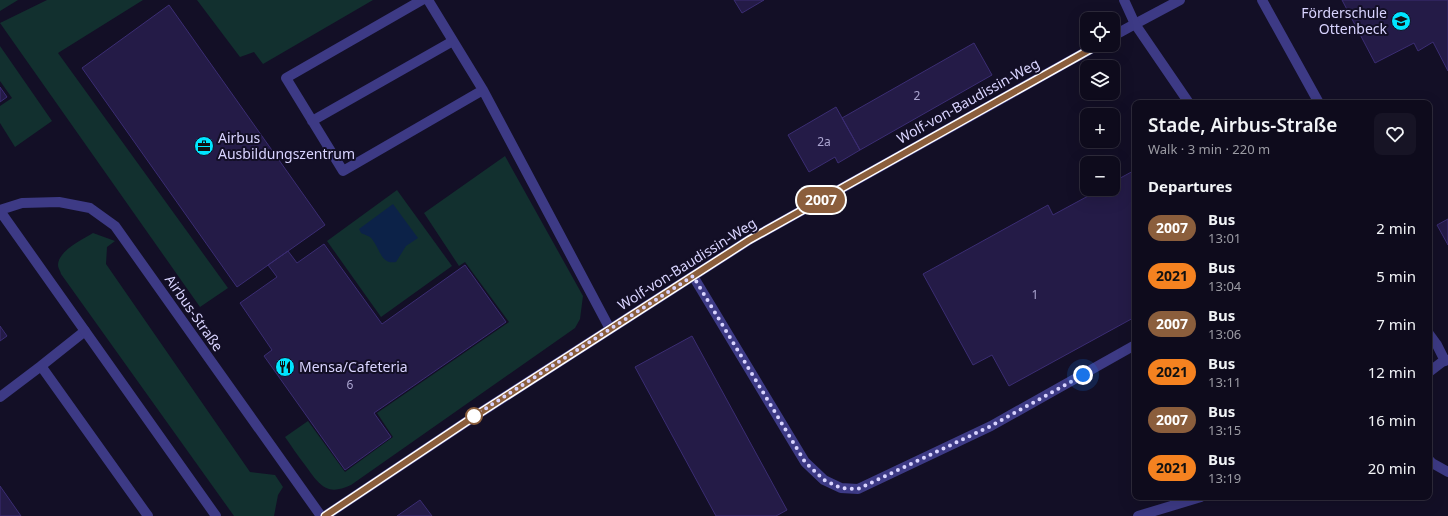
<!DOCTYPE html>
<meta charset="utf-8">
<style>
:root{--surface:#0e0b1c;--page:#171425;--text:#f1f3f6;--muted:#9b9ba3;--line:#2e2b3b}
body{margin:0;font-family:"Noto Sans",sans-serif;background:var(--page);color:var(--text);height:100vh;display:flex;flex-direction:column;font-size:15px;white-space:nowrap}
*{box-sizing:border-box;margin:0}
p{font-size:13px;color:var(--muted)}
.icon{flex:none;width:22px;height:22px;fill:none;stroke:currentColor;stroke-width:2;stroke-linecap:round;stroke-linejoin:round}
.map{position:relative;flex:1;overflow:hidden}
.sheet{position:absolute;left:1132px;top:100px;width:300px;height:400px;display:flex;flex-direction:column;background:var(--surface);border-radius:8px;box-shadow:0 4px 16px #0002,0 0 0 1px var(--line)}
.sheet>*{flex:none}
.badge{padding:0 8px;border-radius:13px;font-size:14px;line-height:26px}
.controls{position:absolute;left:1080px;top:12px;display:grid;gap:8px}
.controls a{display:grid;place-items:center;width:40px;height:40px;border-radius:8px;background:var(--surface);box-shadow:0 4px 16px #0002,0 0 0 1px var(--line);font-size:20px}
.you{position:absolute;width:20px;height:20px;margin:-10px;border:3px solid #fff;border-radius:50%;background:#1a73e8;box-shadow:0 0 0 6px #1a73e833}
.map>.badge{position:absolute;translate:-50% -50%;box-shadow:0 0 0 2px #fff}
h2{padding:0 16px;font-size:15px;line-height:36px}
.round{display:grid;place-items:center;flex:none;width:42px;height:42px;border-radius:8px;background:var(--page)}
.headline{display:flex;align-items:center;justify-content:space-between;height:68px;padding:0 16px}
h1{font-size:19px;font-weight:600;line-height:30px}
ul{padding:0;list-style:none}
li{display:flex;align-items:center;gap:12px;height:48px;padding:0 16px}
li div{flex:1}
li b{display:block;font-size:15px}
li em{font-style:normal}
li .badge{min-width:44px;font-weight:700;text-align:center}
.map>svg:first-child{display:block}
</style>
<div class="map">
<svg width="1448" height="516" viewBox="0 0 1448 516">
<rect width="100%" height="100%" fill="#130f26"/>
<path fill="#12302f" d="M0,0H18L0,11Z
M47,0H143L58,53L228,288L200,307L0,23Z
M197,0H373L263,64L254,52L240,57Z
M0,46L52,121L15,147L0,123V106L12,98L0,81Z
M505,156L583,296L580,319L575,328L351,485C326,497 319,484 305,465C298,456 292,447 285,437L308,421L345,472L393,437L377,413L509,322L465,262L459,266L424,213Z
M397,190L452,266L381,317L327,241Z
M93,233L115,241L107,247L106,264L250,472L275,475L283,487L278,495L274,516H234L61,274C61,272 58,268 58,265C58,251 83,239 93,233Z"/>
<path fill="#0c2248" d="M393,204L418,238L406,246L396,262C381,265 380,249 372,239C370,236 365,235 361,233L359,229Z"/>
<path fill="#241b47" stroke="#3b2d73" d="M734,0H764L742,13Z
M1342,0H1448V71L1433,42L1418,51L1414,43L1375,63Z
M169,5L325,225L237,287L82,68Z
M974,43L992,75L860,150L842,118Z
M0,87L7,97L0,102Z
M836,107L860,150L838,163L835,157L809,172L788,135Z
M1135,170V317L1009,386L992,355L973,365L923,274L1048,205L1053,215L1101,189H1113V182Z
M1448,219V245L1437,225Z
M324,244L382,324L465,265L506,322L374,413L391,437L345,470L264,356L272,350L240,303L277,277L268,265L288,251L297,263Z
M0,326L7,336L0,341Z
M692,336L787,510L776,516H716L635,367Z
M0,486L21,516H0Z
M420,500L432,516H397Z"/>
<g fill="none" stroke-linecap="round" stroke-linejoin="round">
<path stroke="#3d3a85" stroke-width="10" d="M422,0L286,78L343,171L483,90L428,0
M1262,0L1319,103
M1135,24L1180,0
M483,90L610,329
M312,121L453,41
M693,276L805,462L824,480L841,488L858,489L991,426L1135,345
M85,331L41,366L148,516
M0,397L41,366"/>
<path stroke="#3d3a85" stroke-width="10" d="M1124,0L1135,24L1189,103
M1113,36L1135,24
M0,210L22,203L59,202L90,208L115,226L321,516
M0,211L216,516
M1429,334L1437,345L1445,361
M1429,372L1442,362L1448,360
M1429,460L1432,463L1448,472
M325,516L475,416L749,240L1098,45
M1138,516L1201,497"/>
</g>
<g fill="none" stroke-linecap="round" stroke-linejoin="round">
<defs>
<path id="line" d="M325,516L475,416L749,240L1098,45"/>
</defs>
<use href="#line" stroke="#fff" stroke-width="9"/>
<use href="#line" stroke="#8b5e3c" stroke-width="6"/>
<path stroke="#d9d4ff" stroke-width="4" stroke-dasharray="0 7.2" d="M474,416L693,276L805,462L824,480L841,488L858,489L991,426L1083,375"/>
</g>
<defs>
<symbol id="school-disc" viewBox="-11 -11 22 22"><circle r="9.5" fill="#00e5ff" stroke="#130f26"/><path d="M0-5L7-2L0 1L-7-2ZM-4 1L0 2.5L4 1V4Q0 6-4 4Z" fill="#111"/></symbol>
<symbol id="office-disc" viewBox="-11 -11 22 22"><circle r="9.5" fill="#00e5ff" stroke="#130f26"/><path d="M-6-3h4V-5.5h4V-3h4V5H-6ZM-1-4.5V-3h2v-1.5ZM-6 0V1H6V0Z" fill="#111"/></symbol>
<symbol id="restaurant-disc" viewBox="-11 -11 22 22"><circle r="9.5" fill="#00e5ff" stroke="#130f26"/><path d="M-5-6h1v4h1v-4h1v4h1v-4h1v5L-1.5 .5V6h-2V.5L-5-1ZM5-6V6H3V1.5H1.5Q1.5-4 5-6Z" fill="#111"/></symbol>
</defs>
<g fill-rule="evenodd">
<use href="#school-disc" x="1390" y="10" width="22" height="22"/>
<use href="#office-disc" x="193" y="135" width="22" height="22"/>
<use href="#restaurant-disc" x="274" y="356" width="22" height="22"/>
</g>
<circle fill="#fff" stroke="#8b5e3c" stroke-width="2" cx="474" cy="416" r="8"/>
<g text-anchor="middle" stroke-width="4" stroke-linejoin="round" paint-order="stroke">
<g font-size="12" fill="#aca6d1">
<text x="917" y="100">2</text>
<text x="824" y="146">2a</text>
<text x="1035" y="299">1</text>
<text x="350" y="389">6</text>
</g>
<g font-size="14" fill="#d9d4ff" stroke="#130f26" text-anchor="start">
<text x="1387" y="18" text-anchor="end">Förderschule<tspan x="1387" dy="16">Ottenbeck</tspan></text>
<text x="218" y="143">Airbus<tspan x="218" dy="16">Ausbildungszentrum</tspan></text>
<text x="299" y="372">Mensa/Cafeteria</text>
</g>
<g font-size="14" fill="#d9d4ff" stroke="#130f26">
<text transform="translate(968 101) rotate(-29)" y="5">Wolf-von-Baudissin-Weg</text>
<text transform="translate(687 264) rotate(-32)" y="5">Wolf-von-Baudissin-Weg</text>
<text transform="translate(194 313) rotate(55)" y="5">Airbus-Straße</text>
</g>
</g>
</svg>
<div class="controls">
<a><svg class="icon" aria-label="locate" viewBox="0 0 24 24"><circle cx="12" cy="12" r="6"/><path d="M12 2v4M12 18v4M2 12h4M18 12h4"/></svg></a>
<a><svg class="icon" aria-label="layers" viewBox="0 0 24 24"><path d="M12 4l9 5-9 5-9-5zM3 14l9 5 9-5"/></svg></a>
<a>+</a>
<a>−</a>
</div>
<div class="you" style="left:1083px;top:375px"></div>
<b class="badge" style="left:821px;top:200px;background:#8b5e3c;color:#fff">2007</b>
<section class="sheet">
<div class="headline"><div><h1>Stade, Airbus-Straße</h1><p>Walk · 3 min · 220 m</p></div><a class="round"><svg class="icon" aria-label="heart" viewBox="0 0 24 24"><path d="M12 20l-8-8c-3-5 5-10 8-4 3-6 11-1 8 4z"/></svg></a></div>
<h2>Departures</h2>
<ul>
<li><span class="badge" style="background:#8b5e3c;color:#fff">2007</span><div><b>Bus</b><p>13:01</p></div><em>2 min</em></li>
<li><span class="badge" style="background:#f58220;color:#111">2021</span><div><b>Bus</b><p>13:04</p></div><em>5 min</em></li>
<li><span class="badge" style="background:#8b5e3c;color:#fff">2007</span><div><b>Bus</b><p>13:06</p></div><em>7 min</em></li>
<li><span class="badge" style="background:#f58220;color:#111">2021</span><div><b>Bus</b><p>13:11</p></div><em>12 min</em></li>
<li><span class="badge" style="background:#8b5e3c;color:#fff">2007</span><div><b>Bus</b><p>13:15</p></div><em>16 min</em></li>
<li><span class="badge" style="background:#f58220;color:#111">2021</span><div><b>Bus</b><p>13:19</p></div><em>20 min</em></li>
</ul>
</section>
</div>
